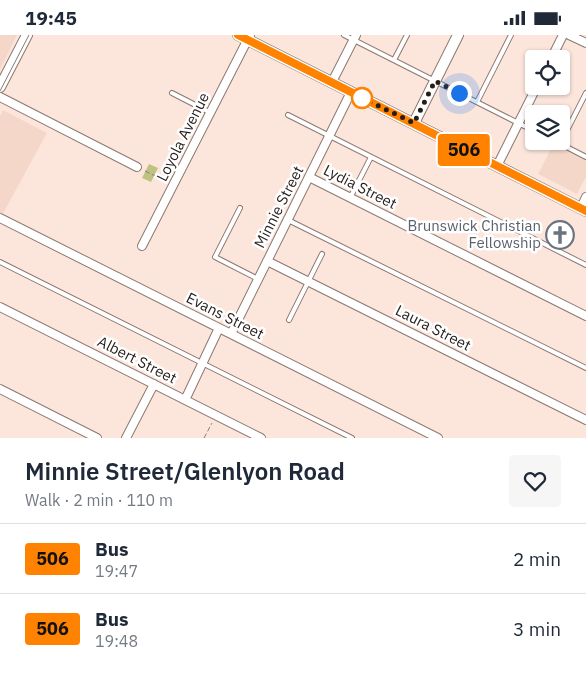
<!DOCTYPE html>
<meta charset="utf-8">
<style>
:root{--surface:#fff;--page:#f6f6f7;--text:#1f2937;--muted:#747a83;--line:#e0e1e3}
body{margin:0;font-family:"IBM Plex Sans",sans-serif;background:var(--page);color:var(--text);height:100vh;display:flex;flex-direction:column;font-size:19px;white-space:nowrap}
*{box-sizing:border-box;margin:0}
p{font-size:16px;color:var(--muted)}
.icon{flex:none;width:28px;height:28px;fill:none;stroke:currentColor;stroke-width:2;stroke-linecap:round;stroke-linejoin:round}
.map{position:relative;height:403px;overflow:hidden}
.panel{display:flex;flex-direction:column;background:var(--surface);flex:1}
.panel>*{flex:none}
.badge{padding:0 10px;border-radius:4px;font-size:18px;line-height:32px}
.controls{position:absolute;left:525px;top:15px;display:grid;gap:10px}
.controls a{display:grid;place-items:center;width:45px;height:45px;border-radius:5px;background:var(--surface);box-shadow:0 1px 4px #0004;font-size:25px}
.you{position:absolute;width:25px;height:25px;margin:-12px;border:4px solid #fff;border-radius:50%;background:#1a73e8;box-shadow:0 0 0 8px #1a73e833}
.map>.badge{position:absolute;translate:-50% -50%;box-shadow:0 0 0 2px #fff}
.round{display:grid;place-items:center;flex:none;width:52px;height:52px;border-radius:5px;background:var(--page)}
.summary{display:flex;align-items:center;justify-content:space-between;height:85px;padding:0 25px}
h1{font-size:24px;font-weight:600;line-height:38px}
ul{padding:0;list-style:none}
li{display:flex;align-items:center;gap:15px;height:70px;padding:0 25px;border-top:1px solid var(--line)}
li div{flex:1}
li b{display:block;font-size:19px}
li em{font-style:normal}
li .badge{min-width:55px;font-weight:700;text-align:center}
.status{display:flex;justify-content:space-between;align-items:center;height:35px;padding:0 25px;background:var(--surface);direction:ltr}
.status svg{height:14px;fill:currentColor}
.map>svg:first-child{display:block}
</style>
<div class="status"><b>19:45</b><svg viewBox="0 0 49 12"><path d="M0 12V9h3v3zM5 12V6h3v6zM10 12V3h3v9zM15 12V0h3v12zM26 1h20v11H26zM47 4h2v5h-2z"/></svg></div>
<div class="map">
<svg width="586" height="403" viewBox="0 0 586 403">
<rect width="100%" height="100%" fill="#fce6dc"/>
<path fill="#f5d7ca" d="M0,0H17L0,35Z
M3,75L47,98L0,184V81Z
M554,108L586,124V142L577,159L538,139Z"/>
<path fill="#bec382" d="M149,129L158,133L151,147L142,143Z"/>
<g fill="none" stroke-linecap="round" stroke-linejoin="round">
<defs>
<path id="service" d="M344,0L534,96
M394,25L407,0
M172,58L211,78
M477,67L511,0
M288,80L586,230
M555,106L586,122
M560,109L586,58
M350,163L371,122
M240,173L215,222L258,244
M288,185L586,333
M0,227L352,403
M289,285L322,219"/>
<path id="minor" d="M569,0L586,8
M551,24L563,0
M332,47L356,0
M0,62L137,132
M497,131L537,51
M309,142L586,281
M581,173L586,162
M0,183L438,403
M142,211L250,0
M267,226L586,385
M0,272L261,403
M231,299L351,57
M0,354L97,403
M185,365L219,293
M126,403L154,349"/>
<path id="tertiary" d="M238,0L586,176
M0,52L27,0
M414,88L458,0"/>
</defs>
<use href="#service" stroke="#8b7870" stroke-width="6"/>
<use href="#minor" stroke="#8b7870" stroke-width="10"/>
<use href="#tertiary" stroke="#8b7870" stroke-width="12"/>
<path stroke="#8b7d76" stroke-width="1" stroke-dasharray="5 2.5" stroke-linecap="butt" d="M145,136L166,146
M204,403L212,388"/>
<use href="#service" stroke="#fff" stroke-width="4"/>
<use href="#minor" stroke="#fff" stroke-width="8"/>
<use href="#tertiary" stroke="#fff" stroke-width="10"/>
<path stroke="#877973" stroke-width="1" d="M0,56L29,0"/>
</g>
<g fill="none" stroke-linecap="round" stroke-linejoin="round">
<defs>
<path id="line" d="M238,0L586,176"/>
</defs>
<use href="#line" stroke="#fff" stroke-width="11"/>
<use href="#line" stroke="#ff8200" stroke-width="8"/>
<path stroke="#251d1a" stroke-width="5" stroke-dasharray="0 9" d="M362,63L414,88L435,46L459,58"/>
</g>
<defs>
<symbol id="church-ring" viewBox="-11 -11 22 22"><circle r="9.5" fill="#fff" stroke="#6b7280" stroke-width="1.5"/><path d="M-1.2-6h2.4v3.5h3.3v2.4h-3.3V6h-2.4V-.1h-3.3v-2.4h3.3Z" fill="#6b7280"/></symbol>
</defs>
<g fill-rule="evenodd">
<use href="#church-ring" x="544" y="184" width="32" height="32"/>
</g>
<circle fill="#fff" stroke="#ff8200" stroke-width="2.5" cx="362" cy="63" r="10"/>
<g text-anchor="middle" stroke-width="5" stroke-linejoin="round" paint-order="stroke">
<g font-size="15" fill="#251d1a" stroke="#fff">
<text transform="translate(183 102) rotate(-63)" y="5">Loyola Avenue</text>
<text transform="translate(360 152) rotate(27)" y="5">Lydia Street</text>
<text transform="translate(279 172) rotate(-63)" y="5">Minnie Street</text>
<text transform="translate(225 281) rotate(27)" y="5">Evans Street</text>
<text transform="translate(433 293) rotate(27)" y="5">Laura Street</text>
<text transform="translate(137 325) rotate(27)" y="5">Albert Street</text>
</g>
<g font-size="15" fill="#5b616d" stroke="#fff" text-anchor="end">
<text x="541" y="196">Brunswick Christian<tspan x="541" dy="17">Fellowship</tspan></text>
</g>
</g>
</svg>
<div class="controls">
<a><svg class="icon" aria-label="locate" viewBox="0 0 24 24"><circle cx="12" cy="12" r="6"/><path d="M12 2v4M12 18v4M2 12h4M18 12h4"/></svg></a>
<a><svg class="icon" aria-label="layers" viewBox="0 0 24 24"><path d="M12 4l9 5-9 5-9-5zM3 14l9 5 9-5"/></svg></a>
</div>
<div class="you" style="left:459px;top:58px"></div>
<b class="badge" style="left:464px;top:115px;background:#ff8200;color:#111">506</b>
</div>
<section class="panel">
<div class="summary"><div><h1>Minnie Street/Glenlyon Road</h1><p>Walk · 2 min · 110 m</p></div><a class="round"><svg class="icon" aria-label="heart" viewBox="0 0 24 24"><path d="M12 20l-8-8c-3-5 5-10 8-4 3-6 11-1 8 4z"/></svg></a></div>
<ul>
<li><span class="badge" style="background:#ff8200;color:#111">506</span><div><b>Bus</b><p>19:47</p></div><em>2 min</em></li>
<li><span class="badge" style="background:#ff8200;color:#111">506</span><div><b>Bus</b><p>19:48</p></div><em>3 min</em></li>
</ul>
</section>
